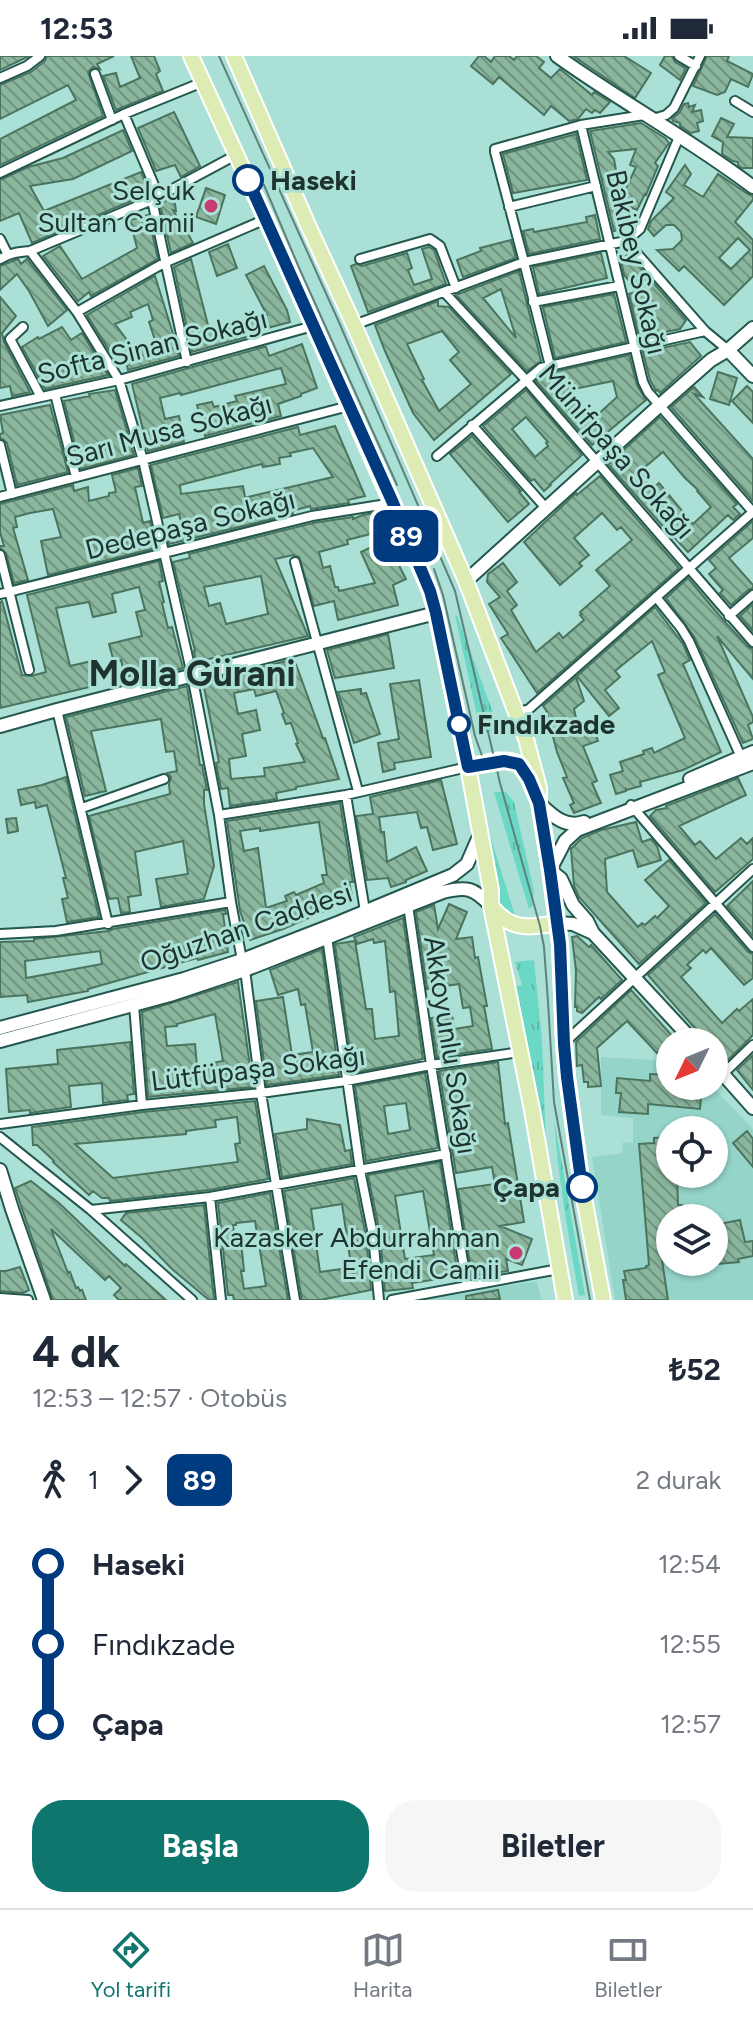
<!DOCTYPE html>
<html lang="tr">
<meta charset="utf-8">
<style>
:root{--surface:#fff;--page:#f6f6f7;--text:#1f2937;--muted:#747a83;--line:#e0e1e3;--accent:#0f766e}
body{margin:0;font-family:Figtree,sans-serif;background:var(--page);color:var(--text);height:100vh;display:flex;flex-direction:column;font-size:30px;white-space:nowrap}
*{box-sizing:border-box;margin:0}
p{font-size:26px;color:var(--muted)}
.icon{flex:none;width:44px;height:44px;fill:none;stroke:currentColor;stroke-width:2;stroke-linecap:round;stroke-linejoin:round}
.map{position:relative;height:1244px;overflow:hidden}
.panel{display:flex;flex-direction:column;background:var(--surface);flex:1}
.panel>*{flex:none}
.badge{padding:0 16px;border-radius:12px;font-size:28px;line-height:52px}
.needle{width:52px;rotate:227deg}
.tools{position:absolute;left:656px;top:972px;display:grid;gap:16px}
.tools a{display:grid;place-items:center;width:72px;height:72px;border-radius:50%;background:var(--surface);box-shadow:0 2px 6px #0004;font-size:40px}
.map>.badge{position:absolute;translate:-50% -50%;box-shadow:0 0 0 4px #fff}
.legs{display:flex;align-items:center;gap:12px;height:88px;padding:0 32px;font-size:26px}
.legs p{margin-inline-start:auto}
.headline{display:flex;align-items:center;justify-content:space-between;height:136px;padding:0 32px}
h1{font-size:44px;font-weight:700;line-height:60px}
.cta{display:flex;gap:16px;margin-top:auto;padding:16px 32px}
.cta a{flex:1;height:92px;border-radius:32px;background:var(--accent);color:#fff;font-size:32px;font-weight:700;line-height:92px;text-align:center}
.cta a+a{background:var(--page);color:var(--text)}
ul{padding:0 32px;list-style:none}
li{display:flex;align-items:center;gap:28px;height:80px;font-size:30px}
li i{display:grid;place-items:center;width:12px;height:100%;margin:0 10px;background:currentColor}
li i::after{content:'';width:20px;height:20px;margin:-10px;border:6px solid;border-radius:50%;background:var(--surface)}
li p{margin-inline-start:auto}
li:first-child i{background:linear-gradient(#0000 50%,currentColor 0)}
li:last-child i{background:linear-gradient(currentColor 50%,#0000 0)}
.status{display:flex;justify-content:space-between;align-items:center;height:56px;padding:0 40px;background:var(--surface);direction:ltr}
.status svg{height:22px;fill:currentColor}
.tabs{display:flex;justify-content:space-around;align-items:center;height:112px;border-top:2px solid var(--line);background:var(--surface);font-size:22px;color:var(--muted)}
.tabs a{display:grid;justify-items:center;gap:4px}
.tabs .current{color:var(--accent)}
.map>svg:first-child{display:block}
</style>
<div class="status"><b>12:53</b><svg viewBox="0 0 49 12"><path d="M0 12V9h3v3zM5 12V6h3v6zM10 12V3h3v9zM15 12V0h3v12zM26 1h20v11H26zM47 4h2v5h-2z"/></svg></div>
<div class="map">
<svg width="753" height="1244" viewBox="0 0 753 1244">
<defs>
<pattern id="grass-tufts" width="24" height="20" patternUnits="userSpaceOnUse" patternTransform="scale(2)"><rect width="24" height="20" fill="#6bd8c5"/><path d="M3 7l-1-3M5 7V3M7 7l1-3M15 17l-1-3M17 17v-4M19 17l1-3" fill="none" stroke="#5cbaaa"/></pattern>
<pattern id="building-back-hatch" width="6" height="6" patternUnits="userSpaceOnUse" patternTransform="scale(2)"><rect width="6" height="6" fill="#8ab69e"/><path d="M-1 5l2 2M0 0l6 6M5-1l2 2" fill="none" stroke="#709581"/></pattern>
</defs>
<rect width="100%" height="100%" fill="#aae0d5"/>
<path fill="#95d5c9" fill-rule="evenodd" d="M601,1001L670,1005V1030H712L753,1073V1244H615L592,1101L622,1097L623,1086L633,1087V1062L601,1059ZM670,1074H714V1118H670ZM670,1162H714V1206H670Z
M537,1226L541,1244H423L524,1227Z"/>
<path fill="url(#grass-tufts)" d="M455,559H457L499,673L481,678Z
M494,736H506L514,746L534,835L532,850L529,853Z
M479,744L517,866L499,860Z
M534,904L542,984L547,1114L514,931L522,929L515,906Z
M554,1063L585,1239L579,1240C569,1181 558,1123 554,1063Z"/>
<path fill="url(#building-back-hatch)" stroke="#4b745f" stroke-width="2" fill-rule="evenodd" d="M0,0H29L0,14Z
M47,0H114L97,8L100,13L93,11L88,16L103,60L0,109V83L76,44L68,29L0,63V29L31,16L45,5Z
M131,0H154L160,15L156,18L163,35L116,54L103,20L116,17L120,31L140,22Z
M479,0H484L491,6L495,0H509L514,4L517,0H536L544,6L539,12L551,22L560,13L592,39L594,36L610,46L600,57L595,54L592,57L586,53L578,63L569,65L551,50L544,59L499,21L493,28L471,10Z
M573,0H624L651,17L635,42Z
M665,0H672L675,6L686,12L680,24L660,9Z
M707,0H729L727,5L753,18L748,31L731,23L725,36L717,39L693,30Z
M688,47L689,51L695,49L692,56L701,54L703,65L697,67L699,75L691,77L680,70V67L673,65L672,63L680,56L684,48Z
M174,56L200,110L181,121L175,109L156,115L138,72Z
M721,62L734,68L727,81L753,82V112H742L738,109V106L733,105L722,98L723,86L712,80Z
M641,67L665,82L669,87L655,107L658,110L646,139L645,138L637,154L630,151L628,154L619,153L623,173L614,175L590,75ZM636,93L630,109L636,111L621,143L614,103L608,96Z
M123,74L132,95L73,123L30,130L44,155L141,116L150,137L32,187L19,157L0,165V124L28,111L63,102Z
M576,78L587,124L513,137L503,98Z
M685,109L691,118L684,129L703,141L718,118L748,138L753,140V144L735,166L753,184V220L724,249L684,210L679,215L657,194L673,193L682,184L681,176L674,169H666L654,180L648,173L651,165L674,142L666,136ZM738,182L750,194L731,213L719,202Z
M206,132L225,139L216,168L196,161Z
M174,140L176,155L173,154L176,159L179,177L186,174L193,187L171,197L160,148Z
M148,159L158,203L91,240L89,236L78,245L43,200L60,190L82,223L137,192L130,164Z
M595,159L600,183L529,198L523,175L533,173L534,176L587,166L586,161Z
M511,184L516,202L463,221L457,204L481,195L480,192Z
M228,188L237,212L217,220L209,196Z
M429,191L434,194L446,228L368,256L351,210L356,208L362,210L407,197L412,212L408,214L414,229L432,223L422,193Z
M601,197L607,222L539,238L533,211Z
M628,198L686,264L680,273L639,281L629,238L638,235L624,219L621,204Z
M18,203L21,208L27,203L67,254L48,270L29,235L17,218L0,234V210Z
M191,203L209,273L267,259L246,219L264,210L287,254L290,266L260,274L261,277L192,296L174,211Z
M519,215L541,305L527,315L456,239ZM501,233L516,282L483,242Z
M155,220L174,281L179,300L128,314L122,289L109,293V294L87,259ZM148,248L153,264L149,266L156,287L136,290L133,292L115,268L132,261L130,256Z
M614,238L626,286L555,302L543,251Z
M0,241L16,260L2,277L4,286L30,336L12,340L10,330L0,332Z
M438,245V250L449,251L511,318L434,384L413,357L385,295L375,269ZM442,275L459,296L450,304L471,328L439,355L422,324L424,323L407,288Z
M62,271L71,284L82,277L108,319L45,333L22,291L38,281L39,283Z
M690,286L701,300L660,337L658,334L656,335L650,324L643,296Z
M302,288L317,332L301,338V340L278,348L281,360L205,380L197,349L212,346L214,351L237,345L235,340L286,328L281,312L181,339L180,337L160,342L165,363L179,360L184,386L148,395L132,328L264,291H266L269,300Z
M629,299L637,329L646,344L592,389L536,325L544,318ZM613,325L617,341L593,363L573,342L575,340L569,334Z
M718,316L737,322L729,349L710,343Z
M747,330L753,336V367L732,345Z
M694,331L703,341L694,338L753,403V445L671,351Z
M115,334L134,399L81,413L64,345L90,340L89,338Z
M526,334L582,399L550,428L551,429L544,435L534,423L531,425L483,370ZM526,361L548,386L546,387L548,390L535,401L512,373Z
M50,349L68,416L17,429L7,387L4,384L0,382V378L3,377L0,359Z
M660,361L737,448L733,451L740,458L733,464L728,459L688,496L674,481L673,482L608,408ZM663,396L685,422L698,434L697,435L711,451L693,468L659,427L654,431L639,416Z
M335,370L365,440L348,444L349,447L311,453L310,450L292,455L293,458L169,488L167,477L183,473L179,458L163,462L151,409L298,371L300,379ZM313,392L333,421L248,441H245L243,430L181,438L180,429L262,408L263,411L280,408L279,402L291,400L290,397Z
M472,380L521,435L519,436L529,448L508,466L450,398Z
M138,412L142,430L135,431L143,467L150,465L156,492L48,519L41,485L61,481L53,453L30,457L15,461L17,471L13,472L28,524L14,527L6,497L0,492V490H4L0,476V448L73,429L74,435L88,431L89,445L109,440V437L116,436L112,419Z
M600,420L679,512L537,637L501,582L508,578L489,548L500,541L487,526L488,518L503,507L517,526L507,535L517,549L511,554L536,596L559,577L563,582L584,564L580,559L582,558L580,556L610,530L596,514L632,484L621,471L617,474L602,457L574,482L589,499L579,507L582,510L560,529L524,486L576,437L577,439Z
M374,457L382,475L347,484L348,488L319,496L323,512L330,510L335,531H338L339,535L375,527L361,496L386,484L406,523L393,529L398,549L338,564L334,545L314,550L299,501L293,499L275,503L308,580L196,606L194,595H195L173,506L190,502L189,498L313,467L353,461V463L363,459ZM261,520L268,558L226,568L220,547L209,550L204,531Z
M753,465V482L729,502L753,529V532L748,534L731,549L720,537L723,534L709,518L716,512L709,504Z
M159,505L163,525L159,526L164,546L162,547L168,572L172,571L183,612L155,620L154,616L148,617V615L125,621L121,604L114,606L109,588L142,580L136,556L145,554L139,531L112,538L116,556L93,561L89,546L56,552L70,610L92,605L98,629L0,652V546L2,545L22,619L31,620L46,616L27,539Z
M688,522L724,565L748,591L753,593V623L717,580L753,661V666L748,669L753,683L743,687L695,582L666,542Z
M753,548V575L740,560Z
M655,551L683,588L690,604L683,608L721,696L683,714L640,726L641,730L627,734L626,733V735L616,738L610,719L623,715L620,706L644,698L643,695L652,692L654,697L685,682L658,619L665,616L652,585L615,615L620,621L605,634L619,652L609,660L577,620Z
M388,578L394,612L335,622L327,594Z
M294,603L323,682H325L339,723L296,731V733L276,737L277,743L230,750L228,732L221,733L216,707L219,706L203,626ZM254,633L256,640L276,635L284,657L282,658L286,668L291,667L298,687L296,688L305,706L264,712L265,720L231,723L229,703L246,700L242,678L260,674L256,654L238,658L234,637Z
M576,621L584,645L574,653L578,671L591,666L598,685L583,690L597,725L592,727L601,747L574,757L570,749L574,747L563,722L567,721L557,696L546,654L543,650Z
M419,624L431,701L394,707L395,713L383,716L378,687L399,683L390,628Z
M187,630L200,709H202L207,734H204V748L214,810L204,843L161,851L156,823L188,818L183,785L135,796L141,839L128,841L130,856L121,857L118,842L109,843L89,760L170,738L169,728L171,721L167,717L177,715L174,695L166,696L161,663L91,675L106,735L85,740L66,661Z
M361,633V638L366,637L380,678L354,687L338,636Z
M66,721L99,861L67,866L62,843L68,842L63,822H66L47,749L36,752L35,746L21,749L18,734L42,729Z
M738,722L746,739L679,770L695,789L700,785L716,803L741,782L747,788L753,782V803L715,836L650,760L656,754L667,752L666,750Z
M441,724L457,788L433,794L427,771L421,772L417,756L379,761L381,776H384L387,806L416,791L427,815L406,824V826L391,831L388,822L367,824L356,760L373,758L370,741Z
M340,747L353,826H349L353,843L328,850L329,853L283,873L250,884L240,855L227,765ZM319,766L327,819H322L324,827L296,839L294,836L285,840L287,845L266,852L258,792L244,795L240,775L260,772V775Z
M16,762L18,775L8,777L6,763Z
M636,766L642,786L651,783L657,790L661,804L638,811L633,794L605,803L607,836L638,871L642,867L645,869L655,860L657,862L669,850L645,824L669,804L706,847L639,908L579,841L574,830L571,793L582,782L601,774Z
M753,825V880L727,850Z
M449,848L467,856L456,883L472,881L475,902L478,901L487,950H484L492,993L437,1001L431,962L452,959L454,973L473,970L470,951L463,952L459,928L427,933L416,856L434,849L438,873Z
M225,854L226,858H223L228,896L198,904L197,902L88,933V935L28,946L27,939L0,941V886L34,885V883L109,875L113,873ZM100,895L102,908L26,922L25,905Z
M715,858L748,896L753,898V922L744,929L711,892L706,897L703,894L687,909L691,912L681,921L722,967L737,953L739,955L753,943V979L728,1004L726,1002L723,1005L714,994V986H707L648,919Z
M403,862L423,1003L353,1017L335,888L355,885L366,953H372L375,983L399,980L395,935L390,936L385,885L374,887L373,883L357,888L354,881Z
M577,880L589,891L591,889L622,924L601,943L599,941L582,957L577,955V951H575L576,915L572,881Z
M322,893L339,1019L267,1029L256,945L283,941L292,999L313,996L305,948L301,949L298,933L278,939L270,914Z
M238,926L253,1031L148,1041L142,956ZM215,958L223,1005L197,1010L195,988L167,990L165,971L177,970V968Z
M631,934L674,982L657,997L627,965L597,992L601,1030L588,1031V1026H584L582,1009L577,1010L576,986Z
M130,986L134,1038L127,1039L128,1044L103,1047L102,1027L69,1030L71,1051L30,1057V1054L9,1056L6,1013L58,1008L57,994Z
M753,999V1034L737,1014Z
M498,1006L505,1068L508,1067L524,1166L500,1170L532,1183L522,1209L506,1203L508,1215L472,1220L458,1133L495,1128L492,1111L456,1117L439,1015Z
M425,1017L438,1092L366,1105L355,1030ZM406,1047L410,1074L388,1078L384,1050Z
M650,1018L666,1019V1024L670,1025V1030H702L700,1053L648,1048V1058L619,1056L621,1037H616L617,1022L650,1025Z
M255,1045L268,1123L209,1134L110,1145L109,1142H102L93,1135L89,1139L53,1106L54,1105L37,1089H33L32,1071L143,1056ZM237,1061L240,1087L235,1088L238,1106L113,1122L75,1088L186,1078V1075L216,1071L215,1064Z
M307,1063L340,1069L345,1095L350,1094L352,1108L282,1121L275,1078L307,1073Z
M747,1075L753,1083V1111L733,1087Z
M670,1081V1118H677L678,1149H682L683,1162H670V1171H665L669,1203L662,1204L668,1244H626L623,1224H626L624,1215L646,1212V1210L649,1209L639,1088L654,1087V1082Z
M440,1106L458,1220L412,1227L413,1232L385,1235L380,1178L368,1119ZM423,1135L434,1199L405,1203L395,1140Z
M354,1122L366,1180L371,1234L320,1244H302L284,1135ZM342,1148L350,1202L347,1203L348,1212L320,1216L311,1153Z
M31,1125L59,1147L125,1210L126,1208L166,1244H119L114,1239L121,1232L109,1220L105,1224L51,1173L68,1217L70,1216L76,1232L78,1231L80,1235L82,1234L86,1244H53L15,1132Z
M270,1137L288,1244H234L233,1239H228L218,1147ZM255,1165L266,1230L244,1233L241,1215H244L241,1185L235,1186L233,1169H236V1167Z
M204,1149L214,1244H209L172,1213L142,1182L121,1164L126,1157Z
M740,1164L745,1186L753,1185V1200L738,1203L739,1206L717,1208L714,1192V1169Z
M20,1211L29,1234L23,1237L0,1235V1215H6Z
M498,1234L500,1243L466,1244V1240Z"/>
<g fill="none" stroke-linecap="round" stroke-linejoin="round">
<defs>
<path id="street" d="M679,0L696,10
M95,18L112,64
M0,22L27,10L40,0
M735,45L753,56
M124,58L159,141
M653,63L666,59L674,52L700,0
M581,69L643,326L648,336L753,456
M0,117L124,58L203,26
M152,144L187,306
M509,151L596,130
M0,183L8,199
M626,185L705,275L728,294
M30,195L77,256L119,324L143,404L192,619L219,759L231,846L242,904
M0,203C10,197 18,196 30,195L152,144L236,99
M360,203L430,183L440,190L456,232
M445,237L526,324L753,586
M533,246L619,230
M77,256L164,207L266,163
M354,269L524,206L626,185L640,173L679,81
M23,271L10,283L41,341
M550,310L524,206L495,96V93L581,69L644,59
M55,338L76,421
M0,350L119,324L313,270
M472,369L545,451
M0,389L12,438
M437,400L541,312L705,275
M0,441L349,350
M0,499L29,614
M295,506L358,735
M0,538L312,460L393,447
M656,541L681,572L689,585L741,701
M729,560L753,539
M57,654L108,868
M517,657L529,653L753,456
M346,739L365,855
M631,749L753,891
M82,752L164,723
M219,759L346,739L468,711
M408,849L431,1009L467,1230
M0,878L56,875L231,846
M327,881L360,1114L373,1179L379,1244
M245,914L261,1037L295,1244
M134,949L142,1049
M565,986L753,813
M723,1018L753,989
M0,1068L142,1049L261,1037L346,1025L431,1009L520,996
M0,1081L91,1154L192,1244
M210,1141L221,1244
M91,1154L210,1141L446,1098
M0,1242L28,1244
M392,1244L559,1213"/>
<path id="secondary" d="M557,0C621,46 690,83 753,131
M728,294L753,320
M466,525L660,349L711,304L728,294L753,272
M0,670L57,654L436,557
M690,723L753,696
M539,747C552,759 565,773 584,766
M557,867L573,868L593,877L694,986
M593,877L587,865L573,849L561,823L550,814L565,785L577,774L753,707
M0,972L184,923L242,904L340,866L453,819L467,808L481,776
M0,985L170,939L245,914L443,836C467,830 474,832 491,850
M714,1008L753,1052
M0,1114L12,1153L44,1244"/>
<path id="primary" d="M191,0L291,218L430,535L436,557L468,711L491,834V850L532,1054L565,1244
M234,0L308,169L354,269L466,525L526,683L539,732V747L550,814L560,888L564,988L567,1021L582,1131L603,1244
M468,711C482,708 507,699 520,709C526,714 530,725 533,732
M491,850C511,875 528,872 557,867"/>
</defs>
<use href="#street" stroke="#24584f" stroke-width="12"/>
<use href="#secondary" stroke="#24584f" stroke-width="16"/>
<use href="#primary" stroke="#fff" stroke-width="18"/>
<use href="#street" stroke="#fff" stroke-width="8"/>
<use href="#secondary" stroke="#fff" stroke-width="12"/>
<use href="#primary" stroke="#ddecb4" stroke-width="14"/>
<path stroke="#5e827b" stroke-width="2" d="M219,0L338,264L455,535L500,727L540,870L544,891L548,946L554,1046L590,1244
M264,129L300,214L397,429
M434,513L443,539L475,680L487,714"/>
</g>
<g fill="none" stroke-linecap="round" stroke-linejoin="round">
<defs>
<path id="line-1" d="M248,124L393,447L430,535L436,557L468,711L504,705L519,708L529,723L539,747L550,814L560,888L564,988L567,1021L582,1131"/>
</defs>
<use href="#line-1" stroke="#fff" stroke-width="18"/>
<use href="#line-1" stroke="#003b80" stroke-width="12"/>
</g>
<g fill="#fff" stroke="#003b80" stroke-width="4">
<circle cx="248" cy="124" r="14"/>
<circle cx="459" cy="668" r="10"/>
<circle cx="582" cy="1131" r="14"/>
</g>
<g fill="#c63b71" stroke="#aae0d5" stroke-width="3">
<circle cx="211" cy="150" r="8"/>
<circle cx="516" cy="1197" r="8"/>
</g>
<g text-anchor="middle" stroke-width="6" stroke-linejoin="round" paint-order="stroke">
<g font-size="28" font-weight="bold" fill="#1e332f" stroke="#aae0d5" text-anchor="start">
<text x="270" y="134">Haseki</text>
<text x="477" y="678">Fındıkzade</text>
<text x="560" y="1141" text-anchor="end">Çapa</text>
</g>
<g font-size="28" fill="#1e332f" stroke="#aae0d5" text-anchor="end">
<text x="195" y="144">Selçuk<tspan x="195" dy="32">Sultan Camii</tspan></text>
<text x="500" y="1191">Kazasker Abdurrahman<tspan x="500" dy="32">Efendi Camii</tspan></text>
</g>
<g font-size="28" fill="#1e332f" stroke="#aae0d5">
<text transform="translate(637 206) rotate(77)" y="10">Bakibey Sokağı</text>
<text transform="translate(152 290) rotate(-14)" y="10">Softa Sinan Sokağı</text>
<text transform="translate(169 374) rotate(-15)" y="10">Sarı Musa Sokağı</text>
<text transform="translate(617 395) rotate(49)" y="10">Münifpaşa Sokağı</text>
<text transform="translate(190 468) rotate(-14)" y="10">Dedepaşa Sokağı</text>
<text transform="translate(246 871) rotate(-19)" y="10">Oğuzhan Caddesi</text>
<text transform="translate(451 989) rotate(81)" y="10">Akkoyunlu Sokağı</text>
<text transform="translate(258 1012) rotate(-7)" y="10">Lütfüpaşa Sokağı</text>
</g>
<g font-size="36" font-weight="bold" fill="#1e332f" stroke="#aae0d5">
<text x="192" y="630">Molla Gürani</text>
</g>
</g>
</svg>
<div class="tools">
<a><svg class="needle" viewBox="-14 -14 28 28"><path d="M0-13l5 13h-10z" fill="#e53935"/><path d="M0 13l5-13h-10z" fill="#747a83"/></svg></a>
<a><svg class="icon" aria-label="locate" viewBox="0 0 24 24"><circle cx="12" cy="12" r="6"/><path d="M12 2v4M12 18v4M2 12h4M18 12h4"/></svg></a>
<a><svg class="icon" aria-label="layers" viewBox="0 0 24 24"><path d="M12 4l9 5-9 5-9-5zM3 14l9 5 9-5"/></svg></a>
</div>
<b class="badge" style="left:406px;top:480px;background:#003b80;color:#fff">89</b>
</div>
<section class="panel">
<div class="headline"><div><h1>4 dk</h1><p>12:53 – 12:57 · Otobüs</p></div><b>₺52</b></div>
<div class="legs"><svg class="icon" aria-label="walk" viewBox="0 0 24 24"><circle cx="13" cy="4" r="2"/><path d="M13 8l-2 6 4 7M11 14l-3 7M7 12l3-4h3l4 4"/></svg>1<svg class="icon" aria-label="forward" viewBox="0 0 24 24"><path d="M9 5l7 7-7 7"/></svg><b class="badge" style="background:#003b80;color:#fff">89</b><p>2 durak</p></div>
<ul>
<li><i style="color:#003b80"></i><b>Haseki</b><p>12:54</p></li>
<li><i style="color:#003b80"></i><span>Fındıkzade</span><p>12:55</p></li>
<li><i style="color:#003b80"></i><b>Çapa</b><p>12:57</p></li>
</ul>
<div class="cta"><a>Başla</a><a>Biletler</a></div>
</section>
<nav class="tabs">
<a class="current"><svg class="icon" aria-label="directions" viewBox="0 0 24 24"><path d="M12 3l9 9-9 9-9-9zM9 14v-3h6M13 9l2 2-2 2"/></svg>Yol tarifi</a>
<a><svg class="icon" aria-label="map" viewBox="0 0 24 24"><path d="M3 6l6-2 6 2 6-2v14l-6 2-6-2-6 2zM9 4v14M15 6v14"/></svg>Harita</a>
<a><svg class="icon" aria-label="tickets" viewBox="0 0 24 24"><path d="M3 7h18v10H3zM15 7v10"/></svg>Biletler</a>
</nav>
